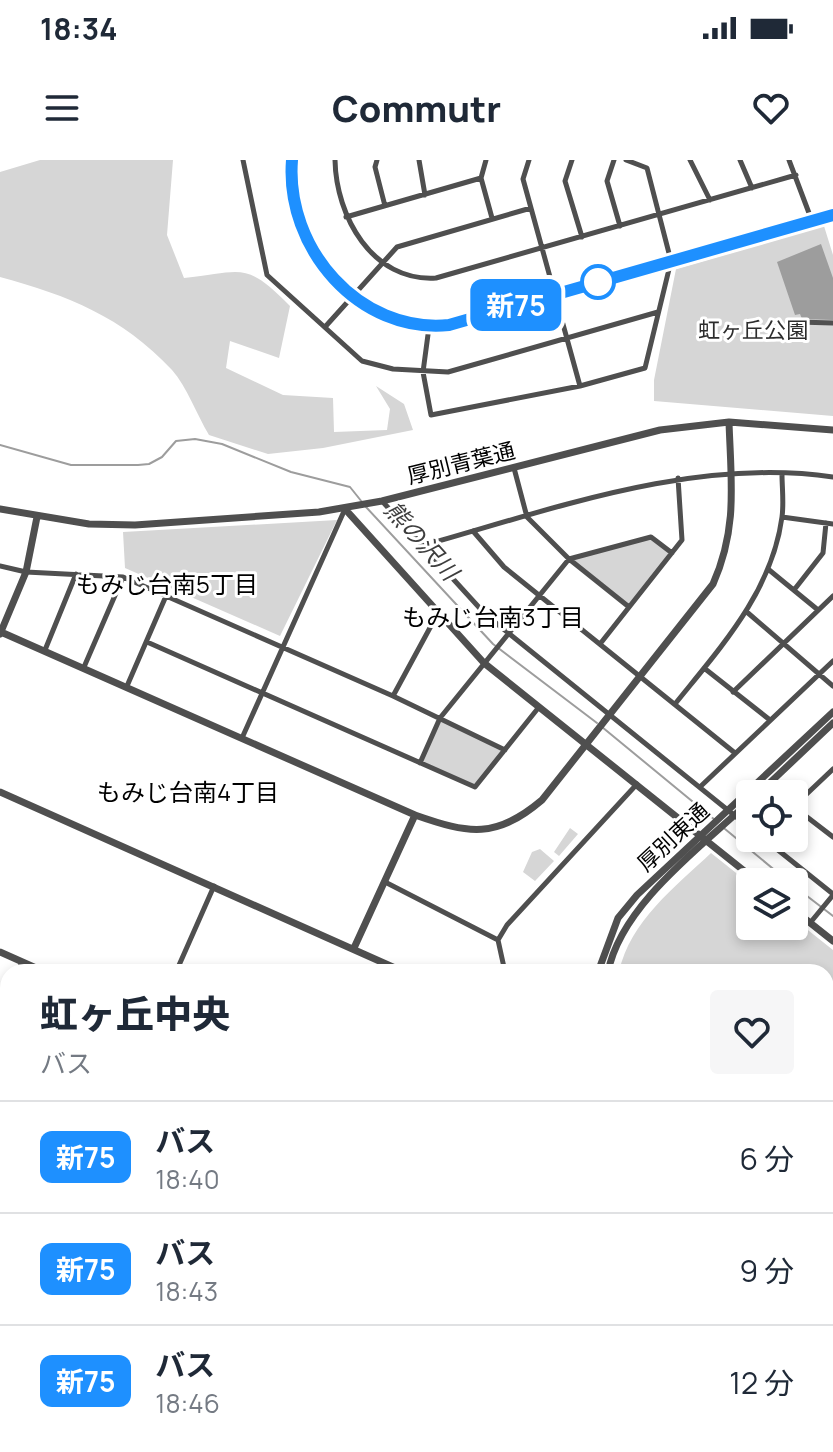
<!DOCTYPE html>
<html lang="ja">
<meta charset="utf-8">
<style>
:root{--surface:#fff;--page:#f6f6f7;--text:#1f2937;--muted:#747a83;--line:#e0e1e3}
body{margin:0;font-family:Manrope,"Noto Sans JP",sans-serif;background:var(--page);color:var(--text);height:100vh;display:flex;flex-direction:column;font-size:30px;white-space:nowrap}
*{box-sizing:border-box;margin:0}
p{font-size:26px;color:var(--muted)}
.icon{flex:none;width:44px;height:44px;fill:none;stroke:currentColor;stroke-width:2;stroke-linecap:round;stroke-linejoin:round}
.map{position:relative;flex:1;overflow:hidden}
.panel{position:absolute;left:0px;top:804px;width:834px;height:488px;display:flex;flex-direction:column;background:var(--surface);border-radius:24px 24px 0 0;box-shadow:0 4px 12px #0003}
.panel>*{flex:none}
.badge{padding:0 16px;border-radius:12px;font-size:28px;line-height:52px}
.buttons{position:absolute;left:736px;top:620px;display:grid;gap:16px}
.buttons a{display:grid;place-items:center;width:72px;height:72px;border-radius:8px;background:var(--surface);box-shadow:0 4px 12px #0003;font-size:40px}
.map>.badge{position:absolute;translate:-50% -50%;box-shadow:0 0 0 4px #fff}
.round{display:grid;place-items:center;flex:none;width:84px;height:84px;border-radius:8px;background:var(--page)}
.overview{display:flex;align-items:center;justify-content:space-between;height:136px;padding:0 40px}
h1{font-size:38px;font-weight:800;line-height:60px}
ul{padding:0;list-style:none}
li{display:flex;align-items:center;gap:24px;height:112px;padding:0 40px;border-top:2px solid var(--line)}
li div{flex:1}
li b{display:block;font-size:30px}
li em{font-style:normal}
li .badge{min-width:88px;font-weight:700;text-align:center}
.status{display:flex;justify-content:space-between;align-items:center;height:56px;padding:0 40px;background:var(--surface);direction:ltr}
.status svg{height:22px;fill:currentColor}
header{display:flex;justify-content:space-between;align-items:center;height:104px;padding:0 40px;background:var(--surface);font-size:36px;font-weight:800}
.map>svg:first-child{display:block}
</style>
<div class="status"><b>18:34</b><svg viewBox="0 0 49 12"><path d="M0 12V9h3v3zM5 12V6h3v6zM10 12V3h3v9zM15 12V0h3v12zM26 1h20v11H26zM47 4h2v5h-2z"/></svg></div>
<header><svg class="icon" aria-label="menu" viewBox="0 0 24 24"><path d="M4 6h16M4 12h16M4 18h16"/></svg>Commutr<svg class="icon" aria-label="heart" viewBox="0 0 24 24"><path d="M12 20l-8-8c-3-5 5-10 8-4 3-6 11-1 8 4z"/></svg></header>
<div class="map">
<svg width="833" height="1292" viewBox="0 0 833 1292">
<rect width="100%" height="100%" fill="#fff"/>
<path fill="#d6d6d6" d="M40,0H173L167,75L184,118C243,112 245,100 290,146L279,198L230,181L226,208L283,235L333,238L334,272L387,270L390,249L376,226L404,244L413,270L323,288L268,294L209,275C197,255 187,227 172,210C121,156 69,136 0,117V12Z
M824,66L833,95V256L654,241V220L676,109Z
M337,360L280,476L125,408L123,372Z
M651,377L672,393L629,447L569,399Z
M440,558L505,590L475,627L420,603Z
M570,668L578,674L559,696L554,692Z
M540,689L554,701L535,721L523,712L532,692Z
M711,693L750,724V766H794V759L833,790V920L826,932V812H619C630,761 675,727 711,693Z
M0,1078L8,1087V1284H132L137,1292H0Z
M664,1284H703L706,1292H665Z"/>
<path fill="#9d9d9d" d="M821,84L833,118V160L802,159L800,154L795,155L777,102Z"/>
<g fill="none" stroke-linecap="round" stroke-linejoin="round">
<path stroke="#9d9d9d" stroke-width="2" d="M0,285L71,305H138L149,304L162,297L176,281L195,279L222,284L291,312L350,327L362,342
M366,347L493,484L597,563
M602,567L715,660
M725,669L789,722
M794,726L833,756
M0,1190L8,1203
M0,1258L8,1262
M52,1284L57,1292"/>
<path stroke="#4f4f4f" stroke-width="5" d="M243,0L267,115L362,201L393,209L448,212L658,152
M335,0C336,56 372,122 436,118L796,15
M377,0L375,7L385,46
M419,0L425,35
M486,0L481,18L492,58
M529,0L523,19L580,226
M572,0L565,21L582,77
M614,0L607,21L620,66
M690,0L710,40
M740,0L752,28
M789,0L812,61
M346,57L481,18
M798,162L833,163
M325,167L397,87L531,48
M429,167L423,212L431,255L580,226L645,208L671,101L647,8L626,0
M514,308L527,357L569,399L629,447
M382,341L486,455L750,668
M782,357L833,364
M473,371L504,407L735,593
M425,385C556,348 695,297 833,317
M0,406L26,412L123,417L393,536L505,590
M768,409L818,450
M794,430L823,393L826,363
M748,453L833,526
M147,482L475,627L539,547
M600,484L682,380L678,318
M45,490L76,414
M84,507L123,417
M704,508L770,560
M127,526L166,436
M733,532L833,436
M393,536L438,453
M675,544C720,488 772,432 782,357C784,343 782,328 782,314
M242,578L345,349
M420,603L440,558L569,399L651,377L672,393
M701,626L833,501
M794,646L833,609
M794,647L833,677
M763,678L833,734
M385,722L498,780
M810,763L833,735
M18,812L22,802
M176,812L214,726
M505,812L498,780L507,765L637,624
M0,856L8,838
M0,938L8,946
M0,960L8,952
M0,1000L8,1008
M826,1090L833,1088
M196,1284L201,1292
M246,1284L251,1292
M328,1284L330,1292
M376,1284L378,1292
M648,1284L651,1292
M27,1292L41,1284
M314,1292L328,1284"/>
<path stroke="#4f4f4f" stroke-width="7" d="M292,0C285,88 359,174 449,165L833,55
M0,349L89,364L135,365L319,352L382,341L660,270L729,262L833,270
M345,349L484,503L758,722
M1,472L415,655C469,674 496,679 542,640L713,424C738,368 731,322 729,262
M0,474L26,412L37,357
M0,632L404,812
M758,634L833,563
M794,750L833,781
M354,788L415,655
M0,792L45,812
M598,812L618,758L637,735L833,552
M608,812C621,745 701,687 750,641
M826,939L833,928
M0,1070L8,1078
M826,1144L833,1168
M826,1186L833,1184
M139,1284L144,1292
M580,1284L582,1292
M719,1284L722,1292
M729,1284L731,1292
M420,1292L421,1284"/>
</g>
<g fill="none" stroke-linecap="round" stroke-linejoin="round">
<defs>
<path id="line" d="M292,0C285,88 359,174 449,165L833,55"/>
</defs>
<use href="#line" stroke="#fff" stroke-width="18"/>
<use href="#line" stroke="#1e90ff" stroke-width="12"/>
</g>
<circle fill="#fff" stroke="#1e90ff" stroke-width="4" cx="598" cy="122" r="16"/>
<g text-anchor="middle" stroke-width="6" stroke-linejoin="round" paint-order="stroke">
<g font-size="22" fill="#2d2d2d" stroke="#fff">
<text x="753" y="178">虹ヶ丘公園</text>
</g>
<g font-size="22" fill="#000" stroke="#fff">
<text transform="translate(461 303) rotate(-14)" y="8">厚別青葉通</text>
<text transform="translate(673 677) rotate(-43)" y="8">厚別東通</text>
</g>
<g font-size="24" font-style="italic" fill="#3e3e3e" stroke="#fff">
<text transform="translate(421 381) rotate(48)" y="8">熊の沢川</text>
</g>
<g font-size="24" fill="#000" stroke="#fff">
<text x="167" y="433">もみじ台南5丁目</text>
<text x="493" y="466">もみじ台南3丁目</text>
<text x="188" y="641">もみじ台南4丁目</text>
</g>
</g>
</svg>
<div class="buttons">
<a><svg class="icon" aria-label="locate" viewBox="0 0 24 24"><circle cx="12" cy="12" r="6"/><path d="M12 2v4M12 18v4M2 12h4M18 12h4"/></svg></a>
<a><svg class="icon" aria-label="layers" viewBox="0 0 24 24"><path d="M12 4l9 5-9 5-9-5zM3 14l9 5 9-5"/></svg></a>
</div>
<b class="badge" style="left:516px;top:145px;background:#1e90ff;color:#fff">新75</b>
<section class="panel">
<div class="overview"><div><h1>虹ヶ丘中央</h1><p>バス</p></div><a class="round"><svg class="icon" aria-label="heart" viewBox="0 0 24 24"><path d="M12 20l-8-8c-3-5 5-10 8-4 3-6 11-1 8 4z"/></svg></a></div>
<ul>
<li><span class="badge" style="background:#1e90ff;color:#fff">新75</span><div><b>バス</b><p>18:40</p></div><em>6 分</em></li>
<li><span class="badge" style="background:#1e90ff;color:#fff">新75</span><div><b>バス</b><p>18:43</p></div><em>9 分</em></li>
<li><span class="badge" style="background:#1e90ff;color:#fff">新75</span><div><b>バス</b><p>18:46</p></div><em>12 分</em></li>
</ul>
</section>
</div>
